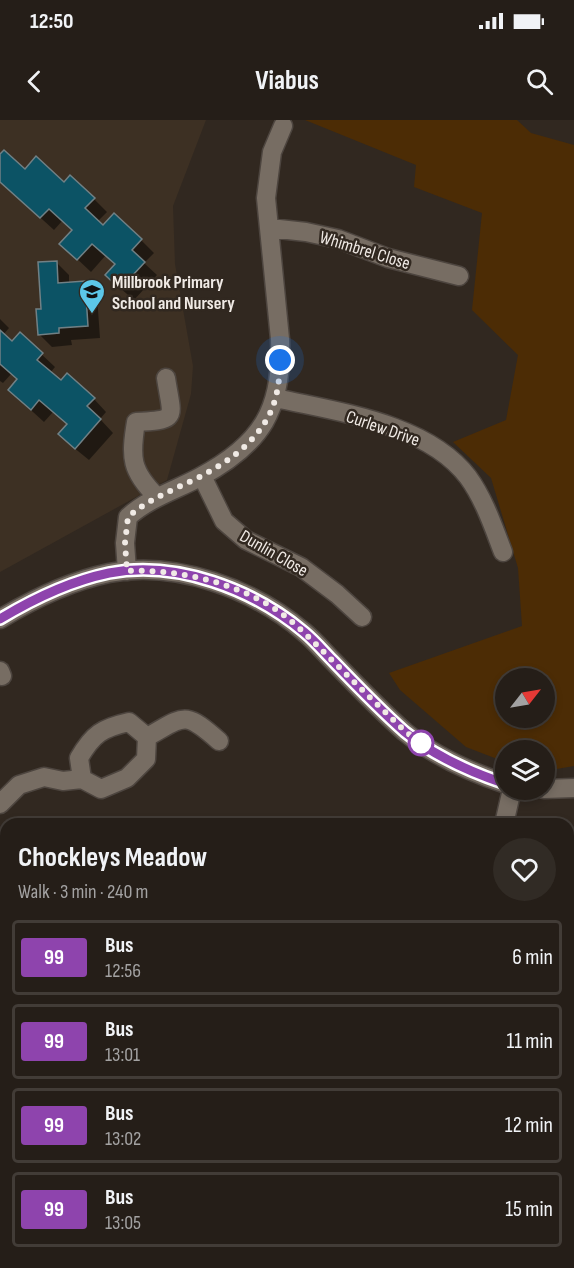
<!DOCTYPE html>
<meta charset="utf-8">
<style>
:root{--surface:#251e18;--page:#312b25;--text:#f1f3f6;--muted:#a3a2a2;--line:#423c37}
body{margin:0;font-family:"Sofia Sans Condensed",sans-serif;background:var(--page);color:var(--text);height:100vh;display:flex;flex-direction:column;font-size:22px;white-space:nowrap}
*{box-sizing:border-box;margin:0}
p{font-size:20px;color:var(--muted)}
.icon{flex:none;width:33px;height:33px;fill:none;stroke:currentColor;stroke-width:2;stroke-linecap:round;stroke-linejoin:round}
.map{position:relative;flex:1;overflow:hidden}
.sheet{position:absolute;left:0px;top:698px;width:574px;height:452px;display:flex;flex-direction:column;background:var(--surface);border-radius:18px 18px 0 0;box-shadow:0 3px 9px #0003,0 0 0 2px var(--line)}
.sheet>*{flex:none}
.badge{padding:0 12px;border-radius:4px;font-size:21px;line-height:39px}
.needle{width:39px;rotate:59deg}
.fabs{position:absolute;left:495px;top:548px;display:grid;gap:12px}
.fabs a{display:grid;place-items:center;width:60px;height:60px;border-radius:50%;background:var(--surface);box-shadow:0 3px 9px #0003,0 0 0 2px var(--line);font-size:30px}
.you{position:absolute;width:30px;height:30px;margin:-15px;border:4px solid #fff;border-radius:50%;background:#1a73e8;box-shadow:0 0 0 9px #1a73e833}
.map>.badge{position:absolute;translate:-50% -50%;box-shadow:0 0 0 3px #fff}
.round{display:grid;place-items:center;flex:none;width:63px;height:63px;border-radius:32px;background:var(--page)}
.overview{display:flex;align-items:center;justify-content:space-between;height:102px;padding:0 18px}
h1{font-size:28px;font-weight:700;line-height:45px}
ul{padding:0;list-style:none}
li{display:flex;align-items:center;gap:18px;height:75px;margin:0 12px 9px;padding:0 6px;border:3px solid var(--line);border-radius:6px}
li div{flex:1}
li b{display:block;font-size:22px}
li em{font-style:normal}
li .badge{min-width:66px;font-weight:700;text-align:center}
.status{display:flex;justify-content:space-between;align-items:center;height:42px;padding:0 30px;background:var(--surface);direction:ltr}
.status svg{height:16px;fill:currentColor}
header{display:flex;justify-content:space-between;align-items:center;height:78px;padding:0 18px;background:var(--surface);font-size:27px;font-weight:700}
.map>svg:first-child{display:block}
</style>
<div class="status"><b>12:50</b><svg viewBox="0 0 49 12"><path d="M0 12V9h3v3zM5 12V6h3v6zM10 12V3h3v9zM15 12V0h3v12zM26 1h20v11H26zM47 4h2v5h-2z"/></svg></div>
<header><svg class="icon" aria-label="back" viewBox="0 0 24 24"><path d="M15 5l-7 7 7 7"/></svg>Viabus<svg class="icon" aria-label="search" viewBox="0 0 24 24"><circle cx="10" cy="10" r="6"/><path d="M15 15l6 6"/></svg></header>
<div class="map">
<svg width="574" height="1148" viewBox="0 0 574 1148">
<rect width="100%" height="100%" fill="#312820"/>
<path fill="#3d3023" d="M0,0H206L173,86L175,144L193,246L191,274L167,360L0,452Z"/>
<path fill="#4c2c05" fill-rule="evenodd" d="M305,0H517L531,13L574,25V646L545,651L544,630H506L505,642L466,627L400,570L389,553L522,506L518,448L491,358L453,322L506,300L518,235L472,190L482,93L414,67L416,45ZM506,558H544V597H506Z
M0,895L6,898V993L0,995Z
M0,1107L6,1111V1143H206L207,1148H0Z"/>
<path fill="#0007" d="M0,36L25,51L64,64L94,79L107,92L97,102L104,107L141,120L154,133L144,143L157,155L134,180L120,168L116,145L106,135L91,152L74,136L73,110L63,100L54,110L0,61Z
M56,142L69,155V164L84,163L97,176L100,218L71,220L72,225L52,227L39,214L43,190Z
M0,199L9,208L3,215L12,223L20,214L55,247L50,253L61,262L94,279L106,292L100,299L113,313L89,340L73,327L68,305L53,292L44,302L22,282L18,259L12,253L3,263L0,261Z"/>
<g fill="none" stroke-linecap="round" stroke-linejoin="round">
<path stroke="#a7671a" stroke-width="5" d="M568,1135L574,1131
M547,1148L555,1143"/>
</g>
<path fill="#0c5365" stroke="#718085" stroke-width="1.5" d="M4,30L25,49L36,36L64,62L70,55L95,78L85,88L103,105L114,93L142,119L132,130L145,142L120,169L105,155L115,144L92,124L77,140L59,124L72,110L49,89L40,98L0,62V34Z
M57,141L58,163L85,161L88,206L59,208V213L38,215L36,189H41L38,142Z
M0,210L12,221L20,212L43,233L37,240L61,260L67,253L95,278L87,286L101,299L75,329L58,314L67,304L39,280L31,290L8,270L17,259L0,244Z"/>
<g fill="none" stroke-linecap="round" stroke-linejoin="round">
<defs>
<path id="minor" d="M270,108L306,112L338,119L388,138L459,156
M276,278C337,292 427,303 468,357C484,379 493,406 503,432
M202,356L224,401L246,420L301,447L337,474L362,497
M157,377C131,351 130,338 136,302C180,300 172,298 166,258
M127,451L125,423L128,397C149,378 176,370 200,357C262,324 283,289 280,219L266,78L272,32L283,6
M0,499C33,479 71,461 109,453C176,440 254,469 304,512C315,521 324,532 333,541C356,565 380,590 405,612C434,636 470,652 506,664
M0,551L2,556
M147,617C185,596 184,590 219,621
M544,669L574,668
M0,684L19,665L44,657L63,661L82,659L101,669L127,658L146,639L147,617L129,602C102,608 93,614 79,638L82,659
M504,704L512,669
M568,850L574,846
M568,886L574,889
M568,993L574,992"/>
</defs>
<use href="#minor" stroke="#4d453f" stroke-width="21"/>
<use href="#minor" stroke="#776d63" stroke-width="18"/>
</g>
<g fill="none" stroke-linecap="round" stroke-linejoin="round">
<defs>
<path id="line" d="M0,499C33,479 71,461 109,453C176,440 253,469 304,512C315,521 324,532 333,541C356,565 380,590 405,612C434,636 470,652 506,664"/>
</defs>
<use href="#line" stroke="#fff" stroke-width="14"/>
<use href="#line" stroke="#8e44ad" stroke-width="9"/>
<path stroke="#f0eae5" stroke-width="6" stroke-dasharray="0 10.8" d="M280,240C280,252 279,264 276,276C266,319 224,346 187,363C166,373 145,382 128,397L125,423L127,451C176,449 230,461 272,487C297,503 316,525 337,545C360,568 383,590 406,612L421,623"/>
</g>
<defs>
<symbol id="school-pin" viewBox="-11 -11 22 30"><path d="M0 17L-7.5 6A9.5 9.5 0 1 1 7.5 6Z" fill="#5cc7e8" stroke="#312820"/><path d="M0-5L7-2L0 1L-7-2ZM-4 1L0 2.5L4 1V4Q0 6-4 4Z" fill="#111"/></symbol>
</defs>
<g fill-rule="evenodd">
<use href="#school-pin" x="77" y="157" width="30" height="40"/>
</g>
<circle fill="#fff" stroke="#8e44ad" stroke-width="3" cx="421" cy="623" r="12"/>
<g text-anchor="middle" stroke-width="5" stroke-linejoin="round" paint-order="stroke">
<g font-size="18" fill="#f0eae5" stroke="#312820">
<text transform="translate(365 130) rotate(17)" y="6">Whimbrel Close</text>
<text transform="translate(383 308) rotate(19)" y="6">Curlew Drive</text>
<text transform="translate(274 433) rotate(30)" y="6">Dunlin Close</text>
</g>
<g font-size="18" font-weight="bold" fill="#f0eae5" stroke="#312820" text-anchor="start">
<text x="112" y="168">Millbrook Primary<tspan x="112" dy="21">School and Nursery</tspan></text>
</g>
</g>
</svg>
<div class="fabs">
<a><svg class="needle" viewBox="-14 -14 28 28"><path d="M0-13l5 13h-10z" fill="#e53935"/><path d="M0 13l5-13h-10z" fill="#a3a2a2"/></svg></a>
<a><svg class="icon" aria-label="layers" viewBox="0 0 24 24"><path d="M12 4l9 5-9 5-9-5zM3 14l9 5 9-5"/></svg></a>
</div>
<div class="you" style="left:280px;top:240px"></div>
<section class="sheet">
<div class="overview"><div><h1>Chockleys Meadow</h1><p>Walk · 3 min · 240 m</p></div><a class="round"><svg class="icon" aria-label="heart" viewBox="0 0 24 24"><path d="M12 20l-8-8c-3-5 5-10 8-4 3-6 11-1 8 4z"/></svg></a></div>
<ul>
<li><span class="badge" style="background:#8e44ad;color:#fff">99</span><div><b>Bus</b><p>12:56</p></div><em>6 min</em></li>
<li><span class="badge" style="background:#8e44ad;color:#fff">99</span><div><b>Bus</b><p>13:01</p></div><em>11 min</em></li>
<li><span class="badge" style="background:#8e44ad;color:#fff">99</span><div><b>Bus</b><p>13:02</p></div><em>12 min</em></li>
<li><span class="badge" style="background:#8e44ad;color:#fff">99</span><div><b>Bus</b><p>13:05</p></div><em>15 min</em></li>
</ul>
</section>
</div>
